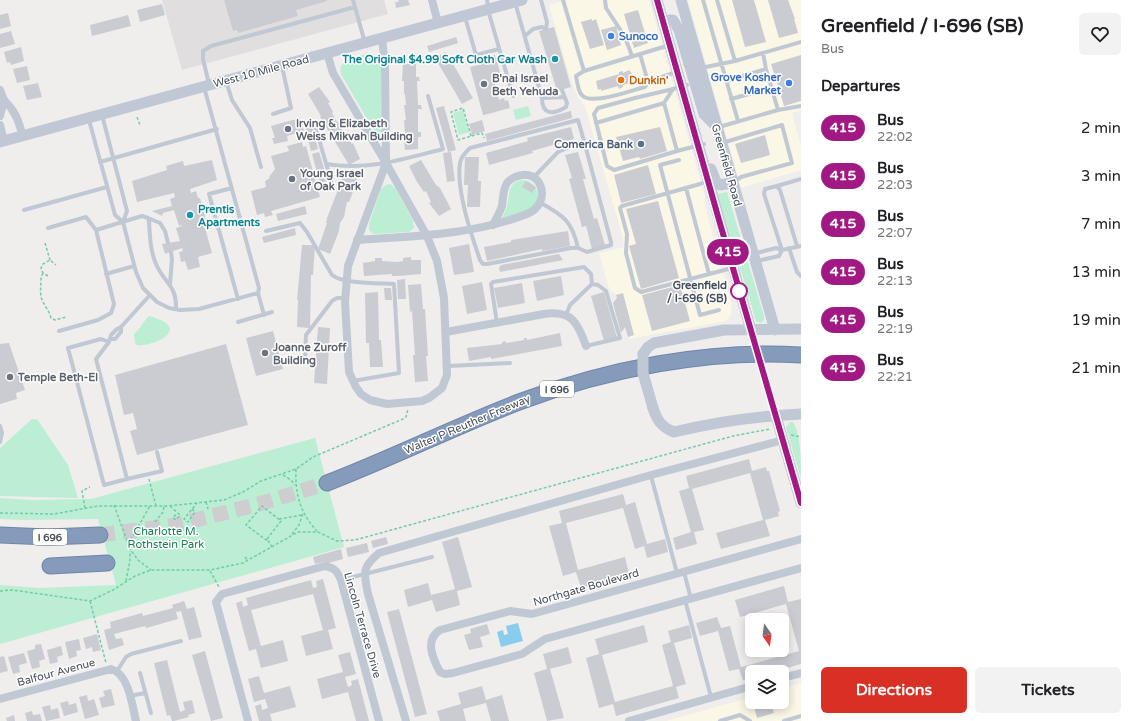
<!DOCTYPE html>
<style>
:root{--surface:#fff;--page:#f2f2f2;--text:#202124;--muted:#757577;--accent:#d93025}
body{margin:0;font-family:"Varela Round",sans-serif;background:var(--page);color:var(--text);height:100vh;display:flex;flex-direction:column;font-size:15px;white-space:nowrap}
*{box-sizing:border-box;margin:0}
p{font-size:13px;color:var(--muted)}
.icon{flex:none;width:22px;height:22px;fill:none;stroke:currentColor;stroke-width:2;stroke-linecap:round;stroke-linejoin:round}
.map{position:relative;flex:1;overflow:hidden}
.sheet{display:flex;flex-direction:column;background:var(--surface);width:340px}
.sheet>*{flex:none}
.badge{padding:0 8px;border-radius:13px;font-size:14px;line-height:26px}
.needle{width:26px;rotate:166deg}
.buttons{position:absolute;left:745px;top:613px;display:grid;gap:8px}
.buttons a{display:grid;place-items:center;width:44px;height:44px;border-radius:6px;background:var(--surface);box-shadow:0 2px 10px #0003;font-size:20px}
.map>.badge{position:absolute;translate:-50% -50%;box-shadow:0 0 0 2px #fff}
h2{padding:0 20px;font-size:15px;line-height:36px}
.round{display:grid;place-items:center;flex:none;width:42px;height:42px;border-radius:6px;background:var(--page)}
.head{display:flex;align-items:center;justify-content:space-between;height:68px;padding:0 20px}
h1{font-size:19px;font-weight:700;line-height:30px}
.primary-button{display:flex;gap:8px;margin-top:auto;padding:8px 20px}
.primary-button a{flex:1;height:46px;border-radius:6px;background:var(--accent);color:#fff;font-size:16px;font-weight:700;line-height:46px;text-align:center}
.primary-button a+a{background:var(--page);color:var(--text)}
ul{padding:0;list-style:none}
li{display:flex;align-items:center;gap:12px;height:48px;padding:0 20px}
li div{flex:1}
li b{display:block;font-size:15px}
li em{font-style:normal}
li .badge{min-width:44px;font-weight:700;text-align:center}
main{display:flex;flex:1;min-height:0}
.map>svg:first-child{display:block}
</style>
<main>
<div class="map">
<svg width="801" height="721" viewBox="0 0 801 721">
<rect width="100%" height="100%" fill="#f0eded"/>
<path fill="#fbf7e6" d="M567,0H649L704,193L707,214L732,304L731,315L726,321L629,339L616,294L610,290L608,285L599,253L624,247L621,231L585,106L578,97L569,74L549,5Z
M688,0H801V110L792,113L801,146V170L741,188Z
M801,683V721H666L752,697V702H782V689Z"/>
<path fill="#e1dedf" d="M162,0H384L388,14L182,70Z"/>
<path fill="#bbeed3" d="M371,54L378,56L381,62L382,133L378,136L376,134L342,76C334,59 359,55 371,54Z
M528,106L531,116L516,120L513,110Z
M463,110L469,132L459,135L453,113Z
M522,180C539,181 543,200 530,209C522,214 511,216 502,219C503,215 506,211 507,206C510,195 507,183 522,180Z
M390,184L395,188L413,220L414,228L409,232L373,234L369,230V224L381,189L386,185Z
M727,192L764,316V320L761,323L756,321L718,194Z
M149,316C153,317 155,318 158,319C189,331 151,347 137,345L135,343L134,334C140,329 145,319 149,316Z
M32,419L38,420L39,422L68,465L78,498L0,496V448Z
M790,422H793C801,434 801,463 801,479L786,427Z
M315,438L344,547L0,644V585L40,588L116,585L98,519L24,520L0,519V498L30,500L91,499Z"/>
<path fill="#88cdeb" d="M518,623L523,641L501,647L497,632L503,630L504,635L508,634L506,626Z"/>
<path fill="#caccd2" d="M224,0H327V1L296,10L298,16L238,33L237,30L233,31Z
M398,0H408L410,5L396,8L395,2H399Z
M732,0H754L766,42L745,47Z
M768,0H788L795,19H794L798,33L779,38Z
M162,4L165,15L140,22L137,10Z
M638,10L648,43L634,48L624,14Z
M8,13L11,26L0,29V15Z
M128,15L131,26L92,36L90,25Z
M592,19V21L596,19L604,45L590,49L581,22Z
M616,26L621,45L607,50L601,30Z
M554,27L571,87L557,91L539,31Z
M11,31L15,44L0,48V34Z
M456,37L458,43L429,52L427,46Z
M21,47L24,61L11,65L10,62L7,63L4,52Z
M446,52L473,98L462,104L435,58Z
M495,55L502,79L494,81L499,100L504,98L505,101L508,100L510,108L484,115H483L470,67L486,63L484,58Z
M801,55V101L784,106L771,64Z
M403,64H416V77H419L420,81H417L418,105H421L422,109H418V132H421V137H418V149L405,150L403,133H405L404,120H406L404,105H406L405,94H404V81H402Z
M27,66L30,80L17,83L13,69Z
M629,70L633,75V82L623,85V87L619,89L618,86L601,91V89L598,90L596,81L619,74V72L623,71V73Z
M38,83L42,97L27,100L23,86Z
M319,87L330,102L328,103L333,112L332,113L337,122L340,120L343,125L340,127L352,144L353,143L360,159L349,165L320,117L321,116L308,94Z
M444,106L456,150L448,152L436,108Z
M571,111L572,118L487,141L485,134Z
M300,118L304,131L287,136L288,141L274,144L272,138H275L271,126Z
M482,120L485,131L472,135L469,124Z
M311,121L318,149L311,151L304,123Z
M571,127L574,139L532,151L533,153L489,165L486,153L528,141L527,138Z
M660,127L667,151L640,159L639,157L623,161L616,137Z
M765,135L770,155L741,163L735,144Z
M302,142L303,147L306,146L320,197L271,211L273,215L265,217L264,213L257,215L251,191L266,187L265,181L270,178L269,177L275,169L271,156L289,151L287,146Z
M319,152L328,181L320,183L312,154Z
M451,152L455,181L447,182L443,153Z
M578,152L586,179H583L594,219L597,218L605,245L592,249L586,226L582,227L569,179L572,178L565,155Z
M465,157H479L478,181H481L480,207H467L468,185H464Z
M212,160L217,180L190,189L191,193L196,191L198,198H200L206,220L203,221L212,253L198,257L200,267L188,270L185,261L181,262L179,252L183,251L182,248L165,254L162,244L180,241L176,228L182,226V225L179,226L174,210L163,213L162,216L152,211L172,206L170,199L175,197L174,193L137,202L132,181L167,170L166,166L183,161L184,166Z
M421,160L436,185L440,188L451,209L439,216L429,203L431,202L426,191L424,192L417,182L409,166Z
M648,165L656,194L621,203L614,175Z
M346,169L359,174L351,197L349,202H347L344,217L340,223L339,231L330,254L318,249L327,223H326L327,218Z
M526,181L536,187L532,193L522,187Z
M658,201L679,278L641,289L629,246L636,244L626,209Z
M305,206L307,214L278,221L276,214Z
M295,228L296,235L264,243L262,237Z
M568,231L570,246L542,251V249L487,261L484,247L511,242V240Z
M469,244L474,272L454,275L449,248Z
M302,245H315L313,275H311L310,328L297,327L298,300H297Z
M559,254L563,260L500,272L499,268L501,265Z
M411,257V260H421V274L398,276H392V274L364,276L363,263L375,261V258H382V261L397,262L403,261V258Z
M561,276L564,295L537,301L533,281Z
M405,279L406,299H398L397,280Z
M482,282L487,310L467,314L462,286Z
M522,283L525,303L498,308L494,288Z
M421,284L423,309H425L428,356H426L428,381L415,382L413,355H415L412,311L410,312L408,285Z
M680,285L690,321L652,331L642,295Z
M384,288H391L392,300H385Z
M378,292L379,340H381L383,367H370L369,343H366L365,293Z
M604,292L617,338L604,341L591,296Z
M623,293L634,335L628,337L625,327L621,333L613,303L617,298L616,295Z
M318,327L330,328L327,384L314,383Z
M273,331L283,369L256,376L246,338Z
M560,333L562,346L491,359V357L469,361L467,348L502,344V342L505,341L506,343L524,340V338H527V340Z
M9,343L25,390L16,393L17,399L0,404V344Z
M226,344L248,425L137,455L130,431L137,429L133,413L124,415L115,375Z
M749,459L752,471L766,467L767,471H769L780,511L778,512L779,516L765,520L770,536L721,549L716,533L763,520L750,473L692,489L704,530L694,532L697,544L676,550L673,538L691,532L679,491L689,488L686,476Z
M623,494L626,505L635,502L647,544L665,539L668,552L647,558L644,546L635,549L623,508L566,523L578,570L625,557L629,574L581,588L576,572L563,576L549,526L562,523L559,511Z
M386,537L388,544L373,548L371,541Z
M458,537L472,587L457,591L460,605L436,612L432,600L408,607L404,590L428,583L431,595L455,589L442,542Z
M367,543L369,552L348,557L346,548Z
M341,549L343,559L325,564L324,562L315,564L313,557Z
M323,579L336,628L328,630L333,649L306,656L301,636L323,630L313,594L251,610L261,646L283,640L288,661L261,668L256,649L249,651L236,603L242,601L243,607L248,605L246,598L311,580L313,588L317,587L316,581Z
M784,586L788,602L801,599V664L772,672H752V678L743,680L739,669L729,671L718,631L700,636L696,623L717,617L721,628L730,626L741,667L799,651L786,604L740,617L735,600Z
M184,601L187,609L194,607L202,637L189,640L181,611L176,612L178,619L146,628L145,626L114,634L116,639L122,638L124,645L109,650L104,630L111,628L110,622L142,613L143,616L173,608L172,605Z
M399,609L427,714L415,717L387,612Z
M487,624L490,634L480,637L483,647L469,650L464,635L471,633L470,629Z
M644,625L648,642L602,655L615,702L673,686L662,645L671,642L668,631L689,625L692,638L674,643L686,684L676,687L679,698L616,716L613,704L599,708L586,658L599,654L595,639Z
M97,634L101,650L93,652L92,647L86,649L83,638Z
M79,639L81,650L76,651L77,656L69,659L65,642Z
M41,644L45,659L39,661L40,667L32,669L27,651L35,649V645Z
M61,646L63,655L57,657L58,662L50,664L47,650Z
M568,647L572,663L550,669L564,718L547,721L534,673L547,669L543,654Z
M205,651L223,718L211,721L192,655Z
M350,652L356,674L345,677L348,687L352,685L351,681L358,679L369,721H356L348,692L322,699L317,679L343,672L338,655Z
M24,653L27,663L19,665L20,672L13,674L8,657Z
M4,656L8,671L0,673V657Z
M167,660L180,712L185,710L183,702L192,700L195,713L188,715L189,717L174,721H172L170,715L167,716L154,663Z
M259,676L264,693L290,686L296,707L270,714L272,721H259L255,706L261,704L262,710L268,708L265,699L254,702L248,679Z
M482,686L486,700L502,695L509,721H491L486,703L463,709L466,721H440L437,711L461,704L458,693Z
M111,689L115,705L102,708L99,698L105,696L103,691Z
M87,695L88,701L94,699L99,715L85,719L79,697Z
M68,701L69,705L76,703L78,712L64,716L60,703Z
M753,702H771L774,713L757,718Z
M50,705L51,710L58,708L60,718L46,721L42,707Z
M32,711L33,715L40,714L42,721H27L25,713Z
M14,715L15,721H7L6,718Z"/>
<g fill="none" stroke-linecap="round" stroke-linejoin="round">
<path stroke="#cecdd0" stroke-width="15" stroke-dasharray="15 8" stroke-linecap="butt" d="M100,535L176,525L259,504L327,483"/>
<defs>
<path id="highway" d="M327,483C392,458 454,427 519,402C607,369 708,349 801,355
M0,535L48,537L100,535
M50,566L107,563"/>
</defs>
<use href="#highway" stroke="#7086a8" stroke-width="17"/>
<path stroke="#73cca8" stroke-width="1.5" stroke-dasharray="3 2" stroke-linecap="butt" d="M137,117L140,125
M471,136L463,108L451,112L458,140L482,133L484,138
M45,243L50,260
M43,273L41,277C41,284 40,290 41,297C43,304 49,310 51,318L55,320L66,317
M48,276L43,273L41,268L43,264L50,260L56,265
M791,435L801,437
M296,469C295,494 300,513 317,531
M283,475L291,480L295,485
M149,479L156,506
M206,502L208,509
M114,505L130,549L138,560L151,570
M170,506L180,515L176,520L173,518L177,513
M85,508L82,491L90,487
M192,509L195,512L188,522L184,519L197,503
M0,513L54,514L98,506H168L224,500L243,492L261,481L296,469L313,457L403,419L406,417L408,409
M279,519L302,515
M155,522L163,512L164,506
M292,534L299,525L303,513
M267,539L281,521L262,506L246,525L266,540L267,539L272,547
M128,544L150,506
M245,557L248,561
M210,571L219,587
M126,581L130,560V551
M0,591L12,590L90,601L113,590L135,576L151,570H210L243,563L298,532H318L337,541L355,540L733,436L770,429
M90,601L106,663"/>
<path stroke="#c0c8d3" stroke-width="4" d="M353,0L355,7
M487,0L489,9
M563,0L584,71
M605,0L606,8L625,37L632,56
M703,0L738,121
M717,0L735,61
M515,2L542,98C542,115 553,115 566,107L567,103L562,90
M488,10L513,96
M465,17L476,55L499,49
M525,36L533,29L542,27L546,29L547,22L541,0
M670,45L584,71L576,76C577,81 578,90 581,94C589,107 632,90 645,87L648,82L676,72
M763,53L766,69L778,110
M640,54L648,82
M701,68L735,61L801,42
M226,81L232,100L250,128L261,167
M726,81L766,69
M209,84L203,59V51L211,46L355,7L365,43
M687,85L673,89L664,103L677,151L704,144
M673,89L635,98L598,108L594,114L607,166L614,170L677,151
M542,98L564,97
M731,99L771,88
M273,114L291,108L282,66
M102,115L127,211L123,222L136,272L143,288L157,302L169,308L180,310L199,309L258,293L259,288L204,87
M89,120L115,215L123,222
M314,122L332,184
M596,123L664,103
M719,127L778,110L801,106
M722,143L782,125L792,163L741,177L734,182
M679,160L660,165L700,315L719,310
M100,162L217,129
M326,164C367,171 404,159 443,149L428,96
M534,177L558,152L584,141L578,120L470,148C466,152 461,156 460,163C456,190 471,234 480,260L483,264H487L571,248H578L587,252L611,245V242L584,141
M707,181L700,184L622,206L620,208L627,234L626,253L635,288L641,292L732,268
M777,186L801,179
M232,188L209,194L238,299
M686,188L709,274
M541,203C564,216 572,221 578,248
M24,210L107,187
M148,218L160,223L165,231L168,243
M48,228L86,217L96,230
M266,231L300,223L307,232L332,275C343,284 378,283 394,284L399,373L353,381
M789,248L797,272L801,276
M753,254L776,248L782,250L801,246
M757,261L779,256L782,250L764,194L765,189L777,186L780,190L797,246
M106,274L134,266
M170,284L172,259L171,252
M258,293L264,315
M238,322L272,312
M497,323L491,284L493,282L584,267L591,274L592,284L570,305L566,315
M59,331L98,320L111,313L114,304L96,230L142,216L148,218L149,221C150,236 150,250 156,264C164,283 177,285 176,309
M111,339H115L121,332V327
M109,342L101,339L68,348L104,485L127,479L96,359L109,342L111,335L117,329L121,327L150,295
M586,346L620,338L606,291L598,285L592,284
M305,358L306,335L332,301L337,298H345
M448,366L510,363
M0,426L2,433L0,442
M651,476L677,573
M127,479L162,471L157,452
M684,572L691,599
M341,580L432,557
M685,600L711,697
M117,671L126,657L131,654L181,641
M140,673L151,713
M130,696L145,693
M720,721L740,715L750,721
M784,721L801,716"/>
<path stroke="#c0c8d3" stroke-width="8" d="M432,0L438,23
M327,53L333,73L386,163L427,236L437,261L444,298L447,375L442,388L429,398L422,401L387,404L370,400L361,394L356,387L349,372L345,302L348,266L386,163L385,66L382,38
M0,90L4,100L0,116
M4,100C16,112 18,120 23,136
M0,125L4,141
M357,240C415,236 473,235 527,214C554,203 541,165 515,177C511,179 507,182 506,185C503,191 503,199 502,206C500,212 496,219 493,225
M446,332L544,314C572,310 578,323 586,346
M801,539L532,614L510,611L440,630C424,640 433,659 440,672L445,674L453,673L522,654L545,639L801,568
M782,678L801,673
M0,699L111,669C129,674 132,705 136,721
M248,721L216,602L222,594L325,566C335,568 337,571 341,580L379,721
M406,721L368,594C364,573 361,568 379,553L651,475L783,440
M629,721L752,686"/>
<path stroke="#c0c8d6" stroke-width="11" d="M657,0L751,330
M681,0L775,330
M664,23L669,20H673L679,30L704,114L715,125
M0,142L522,0
M711,169L716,182L720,185L732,183
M643,354L648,347L654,343L724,330L801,329
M653,408C657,420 661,427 674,432C715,422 758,416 801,414
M776,416L801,503"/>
<use href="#highway" stroke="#859bbc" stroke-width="15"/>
<path stroke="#c0c8d6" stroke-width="11" d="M643,354V373L653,408"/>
</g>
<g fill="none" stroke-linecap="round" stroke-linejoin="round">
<defs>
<path id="line" d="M657,0L719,220L801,503"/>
</defs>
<use href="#line" stroke="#fff" stroke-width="9"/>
<use href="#line" stroke="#a31984" stroke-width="6"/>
</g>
<g fill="#3f7fe0" stroke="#fff" stroke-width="1.5">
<circle cx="611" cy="36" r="4"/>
<circle cx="789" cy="83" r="4"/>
</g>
<g fill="#0f9aa8" stroke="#fff" stroke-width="1.5">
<circle cx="555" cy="59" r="4"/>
<circle cx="190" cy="215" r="4"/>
</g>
<circle fill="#e8710a" stroke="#fff" stroke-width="1.5" cx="621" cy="80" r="4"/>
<g fill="#6b7280" stroke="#fff" stroke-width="1.5">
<circle cx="484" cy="84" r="4"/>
<circle cx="288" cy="129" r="4"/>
<circle cx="292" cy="179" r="4"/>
<circle cx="265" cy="353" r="4"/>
<circle cx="10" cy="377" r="4"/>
</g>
<circle fill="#5c6f8a" stroke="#fff" stroke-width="1.5" cx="641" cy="144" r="4"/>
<circle fill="#fff" stroke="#a31984" stroke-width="2" cx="739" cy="291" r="8"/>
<g text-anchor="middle" stroke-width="3" stroke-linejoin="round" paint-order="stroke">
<g fill="#fff" stroke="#7e848c" stroke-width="1">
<rect x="540" y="381" width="34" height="16" rx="3"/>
<rect x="33" y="529" width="34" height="16" rx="3"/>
</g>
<g font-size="10" font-weight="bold" fill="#464f5a">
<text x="557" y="393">I 696</text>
<text x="50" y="541">I 696</text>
</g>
<g font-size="11" font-weight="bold" fill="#366cbe" stroke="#fff" text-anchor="start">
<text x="619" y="40">Sunoco</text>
<text x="781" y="81" text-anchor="end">Grove Kosher<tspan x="781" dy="13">Market</tspan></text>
</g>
<g font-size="11" font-weight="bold" fill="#0d838f" stroke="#fff" text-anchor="end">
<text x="547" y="63">The Original $4.99 Soft Cloth Car Wash</text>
<text x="198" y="213" text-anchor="start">Prentis<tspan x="198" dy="13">Apartments</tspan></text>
</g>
<g font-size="11" fill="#464f5a" stroke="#fff">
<text transform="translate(261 71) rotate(-15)" y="4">West 10 Mile Road</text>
<text transform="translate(727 165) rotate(74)" y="4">Greenfield Road</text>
<text transform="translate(467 424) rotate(-23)" y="4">Walter P Reuther Freeway</text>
<text transform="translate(586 587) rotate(-16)" y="4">Northgate Boulevard</text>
<text transform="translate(363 625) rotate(74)" y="4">Lincoln Terrace Drive</text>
<text transform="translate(56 672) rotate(-15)" y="4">Balfour Avenue</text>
</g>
<g font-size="11" font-weight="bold" fill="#5b616d" stroke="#fff" text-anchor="start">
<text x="492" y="82">B'nai Israel<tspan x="492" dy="13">Beth Yehuda</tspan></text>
<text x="296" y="127">Irving &amp; Elizabeth<tspan x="296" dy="13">Weiss Mikvah Building</tspan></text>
<text x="300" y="177">Young Israel<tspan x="300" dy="13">of Oak Park</tspan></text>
<text x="273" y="351">Joanne Zuroff<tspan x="273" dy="13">Building</tspan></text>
<text x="18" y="381">Temple Beth-El</text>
</g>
<g font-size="11" font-weight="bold" fill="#c56008" stroke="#fff" text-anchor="start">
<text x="629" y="84">Dunkin'</text>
</g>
<g font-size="11" font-weight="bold" fill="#4e5e75" stroke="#fff" text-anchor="end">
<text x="633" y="148">Comerica Bank</text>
</g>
<g font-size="11" font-weight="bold" fill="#464f5a" stroke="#fff" text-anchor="end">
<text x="727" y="289">Greenfield<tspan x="727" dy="13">/ I-696 (SB)</tspan></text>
</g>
<g font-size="11" fill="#177b52" stroke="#fff">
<text x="166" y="535">Charlotte M.<tspan x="166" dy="13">Rothstein Park</tspan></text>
</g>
</g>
</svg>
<div class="buttons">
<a><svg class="needle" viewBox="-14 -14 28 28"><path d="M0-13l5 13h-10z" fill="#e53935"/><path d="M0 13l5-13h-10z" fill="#757577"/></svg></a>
<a><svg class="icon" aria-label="layers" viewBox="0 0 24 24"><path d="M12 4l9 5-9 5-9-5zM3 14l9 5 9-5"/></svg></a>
</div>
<b class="badge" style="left:728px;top:252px;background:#a31984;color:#fff">415</b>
</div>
<section class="sheet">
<div class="head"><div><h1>Greenfield / I-696 (SB)</h1><p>Bus</p></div><a class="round"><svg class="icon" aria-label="heart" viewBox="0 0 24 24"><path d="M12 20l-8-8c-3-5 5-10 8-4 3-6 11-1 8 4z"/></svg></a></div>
<h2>Departures</h2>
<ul>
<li><span class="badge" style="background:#a31984;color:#fff">415</span><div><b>Bus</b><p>22:02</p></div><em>2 min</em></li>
<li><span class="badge" style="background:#a31984;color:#fff">415</span><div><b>Bus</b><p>22:03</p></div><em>3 min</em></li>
<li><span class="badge" style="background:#a31984;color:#fff">415</span><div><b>Bus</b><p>22:07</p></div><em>7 min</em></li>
<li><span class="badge" style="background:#a31984;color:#fff">415</span><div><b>Bus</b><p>22:13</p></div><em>13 min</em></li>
<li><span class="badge" style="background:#a31984;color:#fff">415</span><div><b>Bus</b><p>22:19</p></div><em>19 min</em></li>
<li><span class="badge" style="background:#a31984;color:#fff">415</span><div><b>Bus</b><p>22:21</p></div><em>21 min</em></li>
</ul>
<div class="primary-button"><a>Directions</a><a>Tickets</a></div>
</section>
</main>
